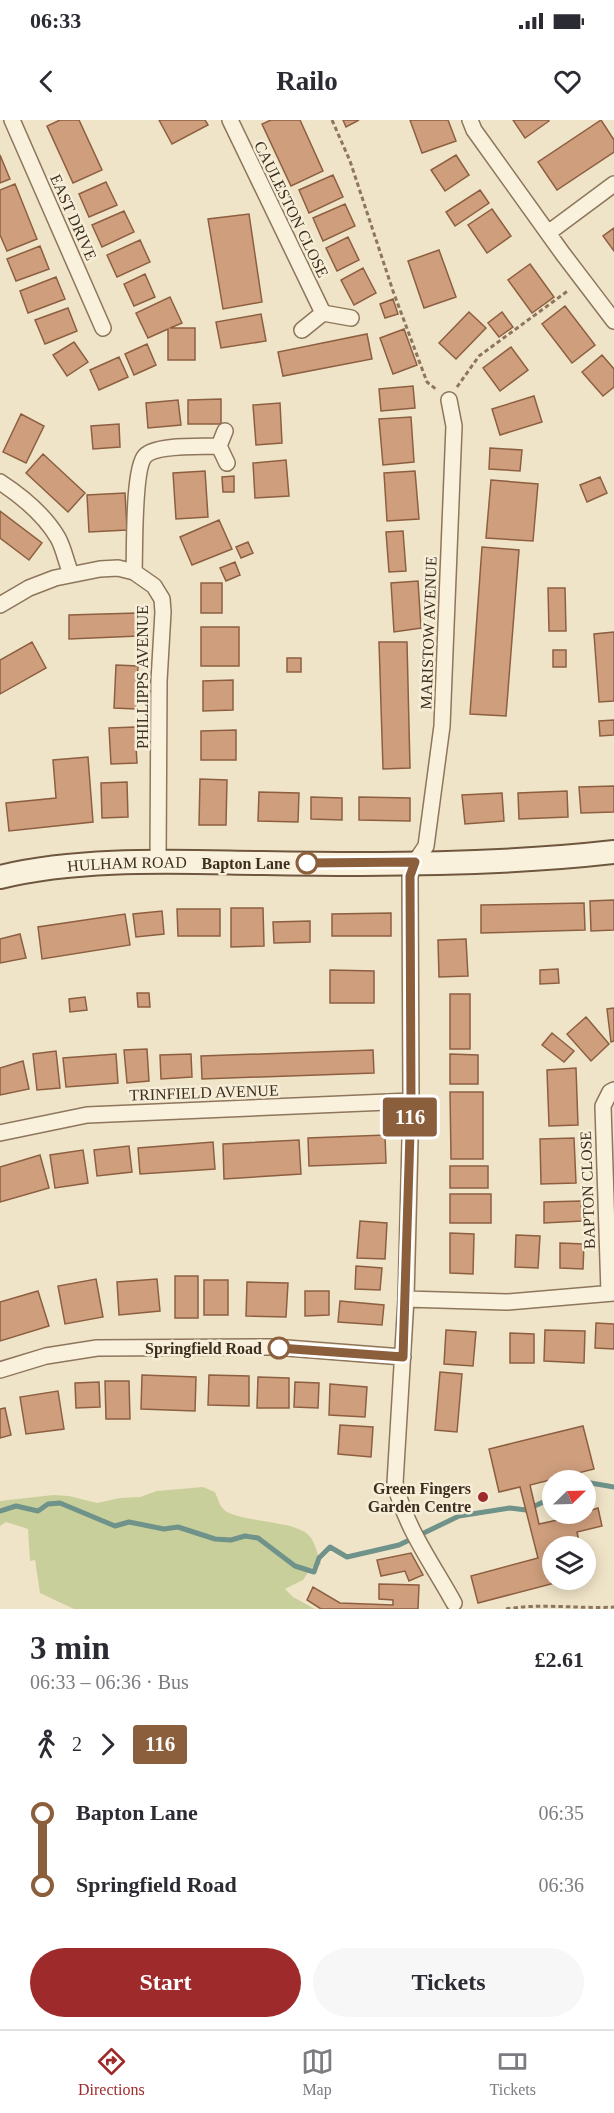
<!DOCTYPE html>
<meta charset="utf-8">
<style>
:root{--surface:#fff;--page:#f7f7f7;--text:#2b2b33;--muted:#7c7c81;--line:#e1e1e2;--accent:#9e2a2b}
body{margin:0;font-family:Georgia,serif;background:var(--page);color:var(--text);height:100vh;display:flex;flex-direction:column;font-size:22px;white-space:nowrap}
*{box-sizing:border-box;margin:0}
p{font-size:20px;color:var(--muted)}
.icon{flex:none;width:33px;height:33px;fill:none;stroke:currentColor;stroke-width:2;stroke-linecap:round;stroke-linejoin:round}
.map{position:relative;height:1489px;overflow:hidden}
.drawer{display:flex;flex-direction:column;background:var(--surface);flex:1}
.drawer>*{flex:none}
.badge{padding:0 12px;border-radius:4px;font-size:21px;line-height:39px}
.needle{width:39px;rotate:67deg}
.buttons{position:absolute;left:542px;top:1350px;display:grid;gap:12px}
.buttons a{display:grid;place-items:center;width:54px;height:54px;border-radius:50%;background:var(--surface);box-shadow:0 3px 15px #0003;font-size:30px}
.map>.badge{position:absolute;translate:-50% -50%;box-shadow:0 0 0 3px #fff}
.legs{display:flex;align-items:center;gap:9px;height:66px;padding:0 30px;font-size:20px}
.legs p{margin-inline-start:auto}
.head{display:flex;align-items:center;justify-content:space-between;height:102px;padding:0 30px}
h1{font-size:33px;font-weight:600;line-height:45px}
.cta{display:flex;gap:12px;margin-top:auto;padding:12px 30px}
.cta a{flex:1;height:69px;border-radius:36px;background:var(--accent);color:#fff;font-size:24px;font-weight:600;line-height:69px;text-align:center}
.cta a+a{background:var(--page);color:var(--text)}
ul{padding:0 30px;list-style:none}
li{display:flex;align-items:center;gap:21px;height:72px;font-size:22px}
li i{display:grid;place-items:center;width:9px;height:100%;margin:0 8px;background:currentColor}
li i::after{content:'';width:15px;height:15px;margin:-8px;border:4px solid;border-radius:50%;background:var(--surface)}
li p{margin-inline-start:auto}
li:first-child i{background:linear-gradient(#0000 50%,currentColor 0)}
li:last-child i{background:linear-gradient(currentColor 50%,#0000 0)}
.status{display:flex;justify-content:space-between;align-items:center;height:42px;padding:0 30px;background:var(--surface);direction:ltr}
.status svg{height:16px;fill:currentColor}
header{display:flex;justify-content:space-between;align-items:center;height:78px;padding:0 30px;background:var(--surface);font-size:27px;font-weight:600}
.menu{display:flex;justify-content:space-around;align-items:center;height:84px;border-top:2px solid var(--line);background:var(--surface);font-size:16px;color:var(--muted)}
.menu a{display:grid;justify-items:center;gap:3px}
.menu .selected{color:var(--accent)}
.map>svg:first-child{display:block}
</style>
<div class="status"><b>06:33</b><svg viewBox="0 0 49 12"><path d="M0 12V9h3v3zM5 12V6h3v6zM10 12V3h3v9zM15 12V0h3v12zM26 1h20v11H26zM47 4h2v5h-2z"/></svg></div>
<header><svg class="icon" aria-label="back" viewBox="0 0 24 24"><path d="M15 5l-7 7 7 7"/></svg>Railo<svg class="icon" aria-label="heart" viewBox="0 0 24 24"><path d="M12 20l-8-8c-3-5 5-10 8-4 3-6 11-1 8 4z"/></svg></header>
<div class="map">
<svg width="614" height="1489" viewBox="0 0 614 1489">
<rect width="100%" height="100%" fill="#f0e4c8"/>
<path fill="#c9cf9b" d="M203,1367L215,1372C218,1379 220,1388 227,1392C248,1403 299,1400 311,1418C316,1425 318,1436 321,1444L311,1448L303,1460L285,1469L293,1477L315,1489H74L40,1473L35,1440L30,1441L28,1409L6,1402L0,1406V1381L53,1375L69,1376L97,1383L120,1378L140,1377L157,1371Z"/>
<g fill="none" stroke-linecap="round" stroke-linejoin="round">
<path stroke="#6f938a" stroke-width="5" d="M585,1362L614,1367
M0,1391L16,1386L38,1391L48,1384L60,1383L115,1406L129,1402L164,1409L178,1407L215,1419L231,1420L245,1416L258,1418L295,1446L314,1452L319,1438L330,1427L347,1437L399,1425L459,1396L510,1388L526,1390L552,1378"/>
</g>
<path fill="#cf9f7d" stroke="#8d5f41" stroke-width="1.5" d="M60,0H79L102,50L73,63L47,6Z
M159,0H205L208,5L172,24Z
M271,0H300L323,51L291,66L262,4Z
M343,0H359L346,7Z
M410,0H448L456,21L422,33Z
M513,0H548L549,1L525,18Z
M601,0L614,20V32L557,70L538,42Z
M0,35L10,59L0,63Z
M456,35L469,55L445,71L431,50Z
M333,55L343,77L309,93L299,70Z
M106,62L117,85L89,97L79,74Z
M15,64L37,119L7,131L0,115V70Z
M480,70L489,83L455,106L446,92Z
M345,84L355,106L323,121L313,98Z
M492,89L511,116L487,133L468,105Z
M124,91L134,112L102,127L92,105Z
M249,94L262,182L223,189L208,99Z
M614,108V131L603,116Z
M348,117L359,140L337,151L326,128Z
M140,120L150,142L117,157L107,135Z
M40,126L49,149L16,161L7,139Z
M439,130L456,177L424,188L408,141Z
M530,144L554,177L532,193L508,160Z
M363,148L376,173L354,185L341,160Z
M145,154L155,177L134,186L124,164Z
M56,157L65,179L28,193L20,171Z
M170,177L182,203L170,208H195V240H168V209L148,218L136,193Z
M393,179L398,194L385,198L380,184Z
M565,186L595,225L572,243L542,204Z
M68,188L77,211L45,224L35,200Z
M469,192L486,208L456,239L439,223Z
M502,192L513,207L499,217L488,203Z
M261,194L266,221L221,228L216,202Z
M404,209L417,245L393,254L380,218Z
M367,214L372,239L283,256L278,232Z
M74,222L88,242L67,256L53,235Z
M147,224L156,245L134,255L125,234Z
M511,227L528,250L500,271L483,248Z
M602,235L614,249V267L603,276L582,252Z
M119,237L128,257L99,270L90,250Z
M413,266L415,288L381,291L379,269Z
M534,276L542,302L500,315L492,289Z
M221,279V304H188V280Z
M178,280L181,305L148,308L146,283Z
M280,283L282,323L256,325L253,285Z
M21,294L44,306L26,343L3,332Z
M411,297L414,342L383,345L379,299Z
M119,304L120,327L93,329L91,306Z
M490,328L522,330L520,351L489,349Z
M43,334L85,373L68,392L26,353Z
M286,340L289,376L255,378L253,343Z
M205,351L208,397L176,399L173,353Z
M415,351L419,399L387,401L384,353Z
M234,356V372H223L222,357Z
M600,357L607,373L587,382L580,365Z
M491,360L538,364L533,421L486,418Z
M125,373L127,410L89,412L87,375Z
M0,391L42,423L29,440L0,418Z
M219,400L232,429L192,445L180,417Z
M403,411L406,451L389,452L386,412Z
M248,422L253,433L241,438L236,427Z
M482,427L519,430L506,596L470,594Z
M235,442L240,455L226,461L220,448Z
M418,461L421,508L394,512L391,463Z
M201,463H222V493H201Z
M548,468H565L566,511H549Z
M137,493L139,516L69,519V495Z
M201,507H239V546H201Z
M614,512V581L599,582L594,514Z
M32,522L46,548L0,574V540Z
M379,522H407L410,648L383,649Z
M553,530H566V547H553Z
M287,538H301V552H287Z
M116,545L138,546L136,589L114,588Z
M233,560V590L203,591V561Z
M614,600V615L600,616L599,601Z
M135,607L137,643L111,644L109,608Z
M236,610V640H201V611Z
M88,637L93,702L9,711L6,683L56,678L53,640Z
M200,659L227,660L226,705H199Z
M127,662L128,697L102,698L101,663Z
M614,666V692L581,693L579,667Z
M567,671L568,697L519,699L518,673Z
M259,672L299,673L298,702L258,701Z
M502,673L504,701L465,704L462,675Z
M311,677L342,678V700L311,699Z
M359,677L410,678V701L359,700Z
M614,780V810L591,811L590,781Z
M584,783L585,810L481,813V785Z
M231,788H263L264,826L231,827Z
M177,789H220V816H178Z
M162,791L164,814L136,817L133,794Z
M391,793V816H332V794Z
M125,794L130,825L42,839L38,807Z
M310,801V822L274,823L273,802Z
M20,814L26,838L0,843V819Z
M466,819L468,856L439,857L438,820Z
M558,849L559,863L540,864V850Z
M330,850L374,851V883H330Z
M137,873H149L150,887H138Z
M450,874H470V929H450Z
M85,877L87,890L70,892L69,879Z
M614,888V921L611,922L607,889Z
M586,897L609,924L591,941L567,914Z
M552,913L574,931L564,942L542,925Z
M147,929L149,961L127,963L124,930Z
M373,930L374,953L202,959L201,936Z
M56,931L60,968L37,970L33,934Z
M116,934L118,963L66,967L63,938Z
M191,934L192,957L161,959L160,935Z
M450,934L478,935V964H450Z
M23,941L29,969L0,975V948Z
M576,948L578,1005L549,1006L547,950Z
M450,972H483V1039H451Z
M385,1015L386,1043L309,1046L308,1018Z
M574,1018L576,1063L541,1064L540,1019Z
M299,1020L301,1054L224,1059L223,1024Z
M213,1022L215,1049L140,1054L138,1028Z
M129,1026L132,1052L97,1056L94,1030Z
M83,1030L88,1063L55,1068L50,1035Z
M40,1035L49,1068L0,1082V1047Z
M450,1046H488V1068H450Z
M450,1074H491V1103H450Z
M581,1081L582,1101L544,1103V1082Z
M360,1101L387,1103L385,1139L357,1138Z
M450,1113L474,1114L473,1154L450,1153Z
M516,1115L540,1116L538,1148L515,1147Z
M560,1123L584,1124L583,1149L560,1148Z
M356,1146L382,1148L380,1170L355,1169Z
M175,1156H198V1198H175Z
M96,1159L103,1197L65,1204L58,1166Z
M157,1159L160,1191L119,1195L117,1162Z
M204,1160H228V1195H204Z
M247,1162L288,1163L286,1197L246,1196Z
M38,1171L49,1206L0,1221V1182Z
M305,1171H329V1195L305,1196Z
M340,1181L384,1185L382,1205L338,1202Z
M596,1203L614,1204V1229L595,1228Z
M446,1210L476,1212L473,1246L444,1244Z
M545,1210L585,1211L584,1243L544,1241Z
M510,1213L534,1214V1243H510Z
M440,1252L462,1254L457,1312L435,1310Z
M142,1255L196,1257L195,1291L141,1289Z
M209,1255L249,1256V1286L208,1285Z
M258,1257L289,1258V1288H257Z
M105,1261H129L130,1299H106Z
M99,1262L100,1287L76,1288L75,1263Z
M295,1262L319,1263L318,1288L294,1287Z
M330,1264L367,1267L365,1297L329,1295Z
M58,1271L64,1309L26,1314L20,1277Z
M5,1288L11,1315L0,1318V1289Z
M340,1305L373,1307L371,1337L338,1334Z
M583,1306L594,1349L530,1365L539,1404L585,1394V1392L598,1388L602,1406L577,1412L580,1426H552V1460H566L478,1483L471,1456L538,1438L520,1367L499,1372L489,1329Z
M411,1433L423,1455L409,1461L405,1451L381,1456L377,1440Z
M379,1464L419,1465L418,1489H321L307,1480L313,1467L340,1483L393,1485V1480L379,1479Z"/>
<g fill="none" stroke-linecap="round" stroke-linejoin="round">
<defs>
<path id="street" d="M12,0L103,208
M230,0L323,193
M470,0L474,10L563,134L614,201
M548,113L614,64
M302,210L323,193L351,198
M449,280L454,306L442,606L426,726L415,742L410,756L411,981L406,1179L395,1363C405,1407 432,1443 454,1483
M225,311L219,326L227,343
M0,362C23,377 44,394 58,418C64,429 66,442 71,454
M134,452C135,430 133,349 145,336C156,324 202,327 219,326
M0,485L29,468L55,458L100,449L118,448L134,452L154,466L162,479L163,492L159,561L158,743
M0,1013L87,995L411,981
M609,1173L603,986L610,972L614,970
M406,1179L507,1182L614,1173
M0,1250L46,1236L97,1228L274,1227L403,1237"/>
<g id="secondary">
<path id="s1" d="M0,757C82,737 179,742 263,743C378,745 500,745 614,732"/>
</g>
</defs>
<use href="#street" stroke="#8d765c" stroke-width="18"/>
<use href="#secondary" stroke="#6f573f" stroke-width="26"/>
<path stroke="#8d765c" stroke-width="3" stroke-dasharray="4.5 3" stroke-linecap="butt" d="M332,0L350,41L393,171L427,262L437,270
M457,267L479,236L569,170
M506,1489C541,1483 578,1489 614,1487"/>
<use href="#street" stroke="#faf1dc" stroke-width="15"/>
<use href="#secondary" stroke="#faf1dc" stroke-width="22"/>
</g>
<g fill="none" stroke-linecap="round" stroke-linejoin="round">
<defs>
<path id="line-1" d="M279,1228L403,1237L411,981L410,756L415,742L307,743"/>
</defs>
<use href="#line-1" stroke="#fff" stroke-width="14"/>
<use href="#line-1" stroke="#8b5e3c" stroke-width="9"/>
</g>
<g fill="#fff" stroke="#8b5e3c" stroke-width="3">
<circle cx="307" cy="743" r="10"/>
<circle cx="279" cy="1228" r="10"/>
</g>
<circle fill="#9e2a2b" stroke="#f7eed8" stroke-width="2" cx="483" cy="1377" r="6"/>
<g text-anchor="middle" stroke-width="5" stroke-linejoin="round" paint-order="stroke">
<g font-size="16" fill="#3d2e20" stroke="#f7eed8">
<text transform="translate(292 89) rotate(64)" y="6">CAULESTON CLOSE</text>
<text transform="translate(74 97) rotate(66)" y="6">EAST DRIVE</text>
<text transform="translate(428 513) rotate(-88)" y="6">MARISTOW AVENUE</text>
<text transform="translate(142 557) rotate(-90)" y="6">PHILLIPPS AVENUE</text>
<text dy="6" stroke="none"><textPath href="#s1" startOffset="128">HULHAM ROAD</textPath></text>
<text transform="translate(204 972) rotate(-2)" y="6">TRINFIELD AVENUE</text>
<text transform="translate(587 1070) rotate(-92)" y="6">BAPTON CLOSE</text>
</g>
<g font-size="16" font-weight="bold" fill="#3d2e20" stroke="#f7eed8" text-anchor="end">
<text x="290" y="749">Bapton Lane</text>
<text x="262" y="1234">Springfield Road</text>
</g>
<g font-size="16" font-weight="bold" fill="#3d2e20" stroke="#f7eed8" text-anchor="end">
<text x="471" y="1374">Green Fingers<tspan x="471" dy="18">Garden Centre</tspan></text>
</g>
</g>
</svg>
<div class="buttons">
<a><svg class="needle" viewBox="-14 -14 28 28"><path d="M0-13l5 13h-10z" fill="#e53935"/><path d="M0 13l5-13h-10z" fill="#7c7c81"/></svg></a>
<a><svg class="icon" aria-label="layers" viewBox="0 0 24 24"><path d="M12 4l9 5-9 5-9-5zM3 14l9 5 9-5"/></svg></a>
</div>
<b class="badge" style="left:410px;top:997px;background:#8b5e3c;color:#fff">116</b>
</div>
<section class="drawer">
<div class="head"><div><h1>3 min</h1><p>06:33 – 06:36 · Bus</p></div><b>£2.61</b></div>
<div class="legs"><svg class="icon" aria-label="walk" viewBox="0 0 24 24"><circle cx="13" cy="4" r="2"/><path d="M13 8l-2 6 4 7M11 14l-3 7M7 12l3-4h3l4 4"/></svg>2<svg class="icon" aria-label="forward" viewBox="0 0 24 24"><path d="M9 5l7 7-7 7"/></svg><b class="badge" style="background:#8b5e3c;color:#fff">116</b></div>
<ul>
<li><i style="color:#8b5e3c"></i><b>Bapton Lane</b><p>06:35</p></li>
<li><i style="color:#8b5e3c"></i><b>Springfield Road</b><p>06:36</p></li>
</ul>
<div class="cta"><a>Start</a><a>Tickets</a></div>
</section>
<nav class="menu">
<a class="selected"><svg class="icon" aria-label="directions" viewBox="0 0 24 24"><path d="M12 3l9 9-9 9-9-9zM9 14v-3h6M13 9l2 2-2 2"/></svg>Directions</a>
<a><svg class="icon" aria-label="map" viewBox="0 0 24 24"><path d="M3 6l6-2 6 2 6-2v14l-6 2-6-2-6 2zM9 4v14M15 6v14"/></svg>Map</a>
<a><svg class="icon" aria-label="tickets" viewBox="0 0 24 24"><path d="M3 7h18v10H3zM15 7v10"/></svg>Tickets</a>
</nav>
